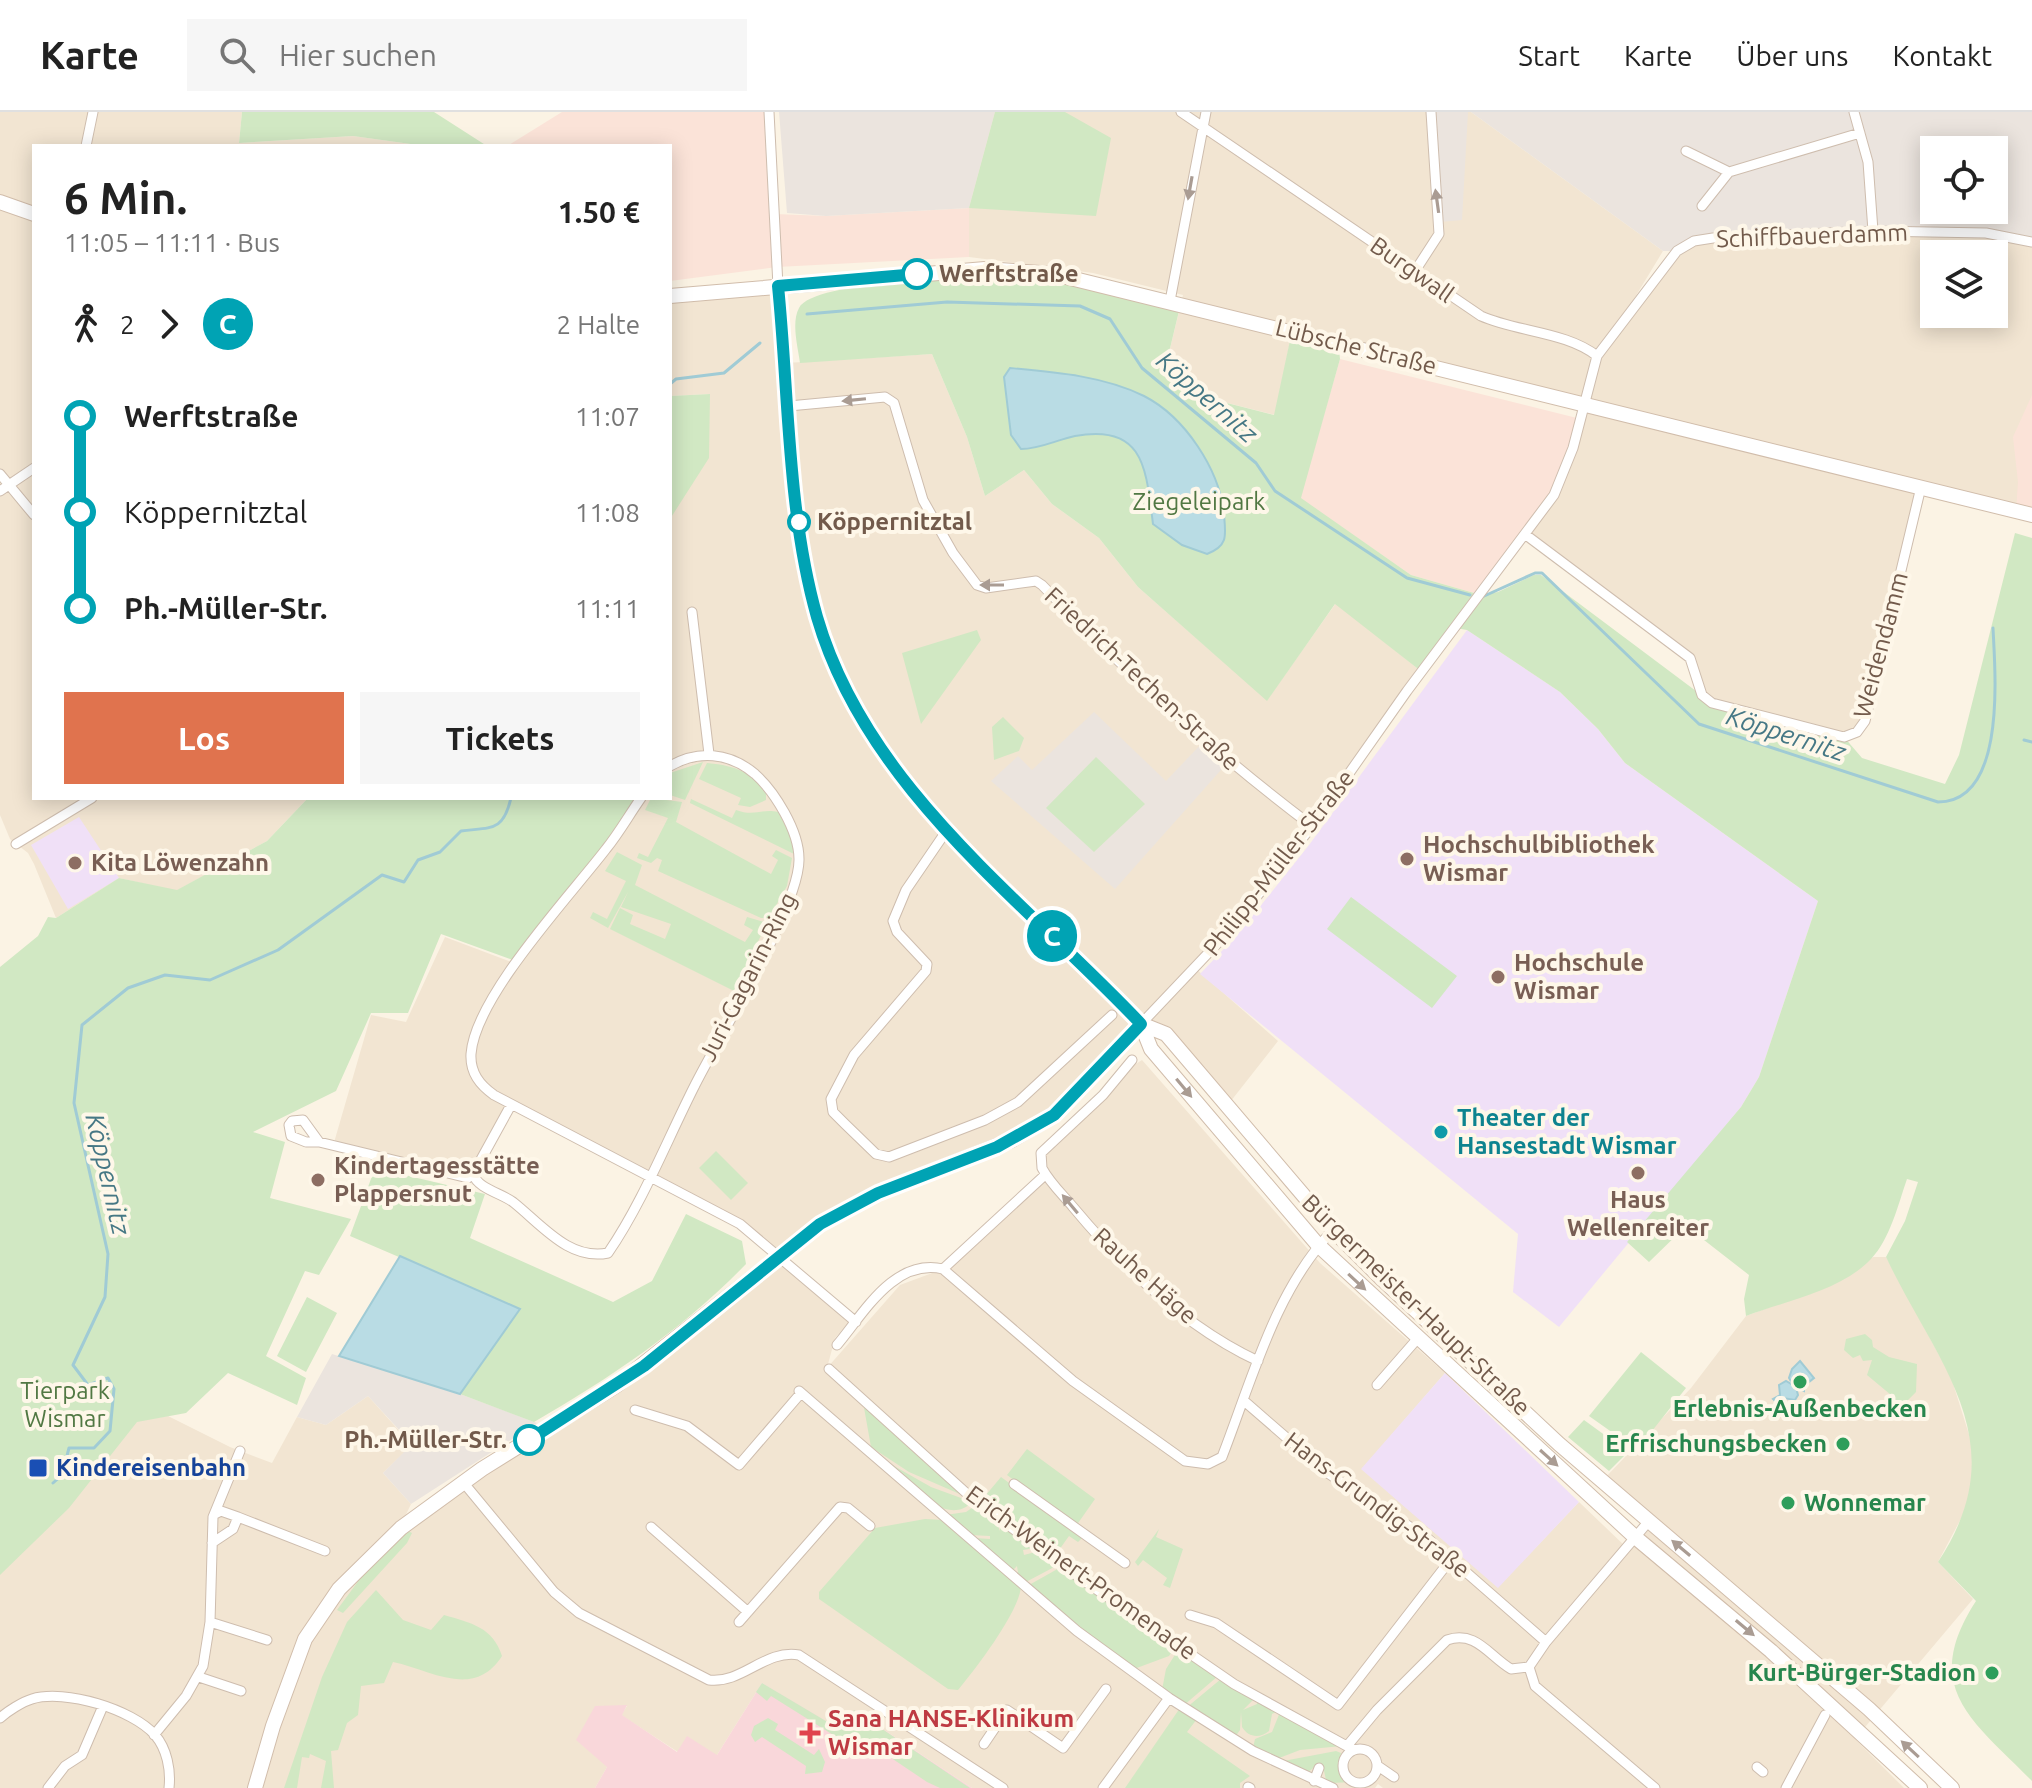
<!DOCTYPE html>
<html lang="de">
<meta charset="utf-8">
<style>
:root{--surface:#fff;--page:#f6f6f6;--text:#222;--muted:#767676;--line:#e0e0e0;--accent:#e0734e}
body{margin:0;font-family:Ubuntu,sans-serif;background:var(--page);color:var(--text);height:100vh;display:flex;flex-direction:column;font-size:30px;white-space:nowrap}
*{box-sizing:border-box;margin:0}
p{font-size:26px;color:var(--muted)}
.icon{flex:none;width:44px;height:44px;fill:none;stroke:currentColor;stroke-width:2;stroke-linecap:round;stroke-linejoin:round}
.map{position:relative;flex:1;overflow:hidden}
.sheet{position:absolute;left:32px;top:32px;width:640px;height:656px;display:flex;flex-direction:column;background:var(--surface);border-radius:0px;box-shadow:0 4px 20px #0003}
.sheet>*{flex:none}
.badge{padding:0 16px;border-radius:26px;font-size:28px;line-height:52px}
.fabs{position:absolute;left:1920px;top:24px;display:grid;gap:16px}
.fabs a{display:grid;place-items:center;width:88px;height:88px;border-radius:0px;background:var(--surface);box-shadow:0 4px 20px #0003;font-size:40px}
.map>.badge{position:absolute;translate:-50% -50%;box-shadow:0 0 0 4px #fff}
.legs{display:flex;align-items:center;gap:12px;height:88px;padding:0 32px;font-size:26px}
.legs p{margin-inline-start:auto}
.head{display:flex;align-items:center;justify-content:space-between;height:136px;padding:0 32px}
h1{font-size:44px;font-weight:700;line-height:60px}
.primary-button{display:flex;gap:16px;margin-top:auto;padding:16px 32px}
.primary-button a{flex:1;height:92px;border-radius:0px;background:var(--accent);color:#fff;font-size:32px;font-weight:700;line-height:92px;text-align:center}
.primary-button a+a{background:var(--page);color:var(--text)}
ul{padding:0 32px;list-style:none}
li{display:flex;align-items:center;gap:28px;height:96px;font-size:30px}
li i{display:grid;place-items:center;width:12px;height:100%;margin:0 10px;background:currentColor}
li i::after{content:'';width:20px;height:20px;margin:-10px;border:6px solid;border-radius:50%;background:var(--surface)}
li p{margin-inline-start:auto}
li:first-child i{background:linear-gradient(#0000 50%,currentColor 0)}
li:last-child i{background:linear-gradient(currentColor 50%,#0000 0)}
header{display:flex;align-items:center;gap:48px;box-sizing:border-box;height:112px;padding:0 40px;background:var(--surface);border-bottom:2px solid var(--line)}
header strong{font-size:38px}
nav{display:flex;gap:44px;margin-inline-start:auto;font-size:28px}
.search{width:560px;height:72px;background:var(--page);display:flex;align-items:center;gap:20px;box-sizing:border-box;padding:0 28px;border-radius:0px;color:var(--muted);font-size:30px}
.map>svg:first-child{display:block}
</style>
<header>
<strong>Karte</strong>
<div class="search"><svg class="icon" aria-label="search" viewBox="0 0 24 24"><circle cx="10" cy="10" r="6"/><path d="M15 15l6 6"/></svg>Hier suchen</div>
<nav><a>Start</a><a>Karte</a><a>Über uns</a><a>Kontakt</a></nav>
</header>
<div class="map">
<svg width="2032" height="1676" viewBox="0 0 2032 1676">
<rect width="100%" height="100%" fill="#fbf3e4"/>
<path fill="#f2e5d2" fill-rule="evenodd" d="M0,0H242L239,31L353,24L425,34H34V686H308L267,729L176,779L119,766L56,806L34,752L28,741L10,727L0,703Z
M995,0H1471L1663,139L1617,215L1677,139L1713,126L1986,121L2032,130V403L1921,376L1865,609L1844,625L1712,591L1702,583L1694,551L1526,423L1584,292L1292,220L1275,303L1188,281L1166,253L1183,183L1093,161L969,145V96ZM1934,142H1994V202H1934Z
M778,174L786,251L932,242L967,325L985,384L1024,358L1052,392L1099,426L1138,475L1267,588L1336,491L1422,560L1379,624L1195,856L1278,929L1227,994L1166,922L1141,912L1054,1003L878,1081L779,1144L852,1207L835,1226L827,1256L900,1173L943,1157L1045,1063L1040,1045L1122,961L1142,948L1320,1151L1445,1261L1362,1357L1498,1475L1579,1390L1626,1435L1649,1409L1602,1369L1691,1276L1746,1204L1839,1169L1873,1145H1886L1951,1265L1972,1332L1973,1367L1965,1399L1938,1450L1973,1487L1855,1627L1904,1676H1383L1378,1672L1375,1676H972L854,1598L841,1619L762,1571L717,1643L678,1640L621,1603L627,1594H595L607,1655L595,1676H263L305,1529L250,1676H0V1462L136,1309L168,1304L230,1335L272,1351L297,1305L326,1313L368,1284L412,1333L383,1361L411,1392L401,1413L592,1290L779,1144L757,1124L511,993L468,1066L333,1034L371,903L406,910L445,825L514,851L641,686H670V407L710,282L670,284V184Z"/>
<path fill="#fbe3d8" d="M562,0H765L775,102L826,104L969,96V145L777,155L670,169V34H507Z
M1340,247L1581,307L1554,383L1481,483L1411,463L1300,386Z
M2032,283V403L2016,399L2018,370L2013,325Z"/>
<path fill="#ebe4de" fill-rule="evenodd" d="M779,0H995L969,96L826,104L787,101Z
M1431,0H1468L1462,108L1440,110Z
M1471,0H2032V130L1986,121L1713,126L1677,139H1663ZM1934,38H1994V98H1934Z
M1094,600L1166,669L1205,628L1229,649L1115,777L991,669L1018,644L1032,658Z
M332,1242L460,1282L537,1311L411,1392L383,1361L412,1332L368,1284L326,1313L297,1305Z"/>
<path fill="#f0e0f7" d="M1467,518L1560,580L1598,617L1625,651L1818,789L1759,965L1741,995L1559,1215L1513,1180L1518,1122L1200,862L1238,822L1309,733Z
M79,705L119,766L68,797L31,733Z
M1445,1261L1579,1390L1498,1476L1361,1357Z"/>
<path fill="#f9d7da" d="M762,1571L841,1618L854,1598L972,1676H595L607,1655L576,1628L595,1594L627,1593L622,1603L677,1640L687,1624L717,1643Z"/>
<path fill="#d1e8c3" d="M242,0H434L487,34H425L353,24L239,31Z
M995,0H1065L1111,26L1096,104L969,96Z
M1012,167L1070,172L1179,199L1166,253L1188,281L1274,303L1292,219L1338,230L1340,247L1301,386L1411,463L1481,483L1498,480L1534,463H1541L1712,591L1844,625L1862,646L1945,672L1959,643L2015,421L2032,426V1669C1974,1609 1919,1577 1976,1489L1938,1450C2018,1329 1937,1253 1886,1145L1905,1109L1918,1070L1907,1067C1898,1093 1890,1127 1871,1147C1841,1179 1785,1189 1746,1204L1744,1187L1749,1163L1686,1114L1649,1150L1627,1130L1741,995L1759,965L1818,789L1625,651L1598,617L1560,580L1467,518L1455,516L1422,560L1335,492L1267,589L1138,475L1099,426L1052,392L1024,358L985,384L967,325L932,242L800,251C798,235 791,211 799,196C814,167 976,167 1012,167Z
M710,282L709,346L670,407V284Z
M977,518L981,528L921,612L902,541Z
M1003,605L1024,626L1019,639L994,648L992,615Z
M1096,645L1145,692L1094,740L1046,696Z
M703,650L685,688L670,683V661Z
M707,651C732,653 750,659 766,679V688L750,695L738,693L741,686L699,667Z
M308,686H643L513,848L441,822L408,901H371L336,979L253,1020L285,1030L270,1086L351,1107L319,1163L305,1159L266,1244L306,1266L297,1293L228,1261L186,1301L137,1310L69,1396L0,1463V855L38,824L48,805L56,806L119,766L177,778L267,729Z
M651,686L682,690L676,710L771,762L778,748L772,744L776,738L792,746L787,774L769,806H761L658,759L662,748L657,746L651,751L637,746L639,741L648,745L668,706L645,698Z
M691,687L732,706L736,698C755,705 762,696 778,700L790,722L794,742L690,691Z
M617,740L642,753L635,773L745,830L753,818L744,813L747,805L767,811L734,879L610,817L620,796L633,803L630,812L665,827L671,812L621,795L628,780L608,816L590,806L593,800L607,807L626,769L605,759Z
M1351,785L1457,864L1432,896L1327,817Z
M716,1039L748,1071L731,1088L699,1056Z
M375,1056L485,1082L470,1126L613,1190L652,1169L686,1102L742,1129L746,1152C683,1217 612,1265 534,1310L460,1282L520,1197L350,1124Z
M307,1185L337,1201L306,1260L277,1244Z
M1865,1222L1872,1228L1873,1235L1889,1245L1917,1252L1916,1280L1902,1294L1892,1292L1891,1283L1867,1263L1872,1248L1863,1249L1860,1243L1853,1246L1844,1238L1846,1227Z
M1641,1240L1686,1276L1637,1338L1589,1304Z
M863,1290L969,1386L909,1360L871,1335Z
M1584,1308L1628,1340L1609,1359L1568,1325Z
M1027,1337L1095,1387L1076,1414L1007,1363Z
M887,1350L931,1375L972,1390C945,1418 906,1367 887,1350Z
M1001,1365L1083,1425L1078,1430L1069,1424L1059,1438L1064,1442L1060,1447L980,1390Z
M976,1393L999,1410V1419L1002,1412L1035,1436L1023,1438L1024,1443L1039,1439L1058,1453L1024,1471L1019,1467L1017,1454L1012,1459L975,1426L990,1427V1424L970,1423L945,1403L966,1400Z
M925,1407L943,1408L1021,1474C1020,1499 975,1558 958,1578L948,1577L819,1487V1480L875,1416Z
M1159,1417L1156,1425L1183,1437L1170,1476L1163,1473L1167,1466L1143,1448L1138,1454L1135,1450Z
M408,1419L412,1421L407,1431L343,1501L337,1498L362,1464Z
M1061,1455L1165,1527L1174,1537L1169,1544L1134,1557L1087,1523L1029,1473Z
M376,1478L403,1508L431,1518L444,1503C471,1511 493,1515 502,1544C474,1588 431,1558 393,1550L384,1571L361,1574L358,1603L347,1611L338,1638L331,1639L334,1676H321L326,1649L310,1642L309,1646L302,1645L297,1676H284L322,1565L347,1510Z
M1178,1538L1218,1564L1183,1594L1162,1578L1166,1557Z
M1221,1567L1255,1586L1243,1598L1257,1592L1258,1587L1276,1600L1272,1602L1269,1619C1259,1627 1248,1625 1242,1615L1241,1600L1240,1618L1235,1625L1186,1596Z
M762,1571L841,1618L854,1598L970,1676H940L927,1670L863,1627L846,1631L771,1584L767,1589L756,1580Z
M1180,1596L1197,1607L1187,1620L1250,1664L1240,1671V1676H1125Z
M1280,1600L1342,1634L1300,1638L1274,1648L1253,1636L1255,1627L1272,1620Z
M768,1606L778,1612L775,1618L814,1643L819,1637L825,1650L822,1660L805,1662L806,1654L762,1625L755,1630L751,1623L754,1614Z
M1336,1639L1341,1641L1338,1658L1353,1670L1331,1671L1326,1668L1323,1654L1318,1652L1306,1662L1278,1650Z"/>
<path fill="#b9dce4" stroke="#a0cbd5" stroke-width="2" d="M1010,256C1054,260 1104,264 1144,284C1185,305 1220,358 1224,403C1226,424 1228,434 1207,442L1182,433L1153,412C1146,358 1145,311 1075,324C1056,328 1040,337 1021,337L1011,323L1004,265Z
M400,1144L520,1197L460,1282L339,1244Z
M1800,1249L1814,1266L1804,1274V1279L1796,1275L1798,1283L1795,1288L1783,1286L1776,1290L1773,1287L1780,1283L1779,1273L1786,1269L1793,1273L1789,1266L1792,1257Z"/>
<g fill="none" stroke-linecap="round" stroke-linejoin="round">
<path stroke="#a0cbd5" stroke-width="3" d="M807,202L947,190L1080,194L1110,207L1142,256L1256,351L1275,379L1407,466L1470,483
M670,272L676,267L724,261L760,231
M1482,485L1535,461H1542L1699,612L1938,690C2007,690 1995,560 1993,516
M2024,628L2032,630
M53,1371L62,1363L69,1336H94L110,1319L114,1277L108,1266L88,1273L73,1253L105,1185L108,1142L74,991L82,913L128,876L165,863L210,868L278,838L382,763L404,770L418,748L440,740L461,719C492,715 503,720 511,686"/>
<defs>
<path id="street" d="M769,0L778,174
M1181,0L1481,204C1517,220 1567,220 1597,244
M1854,0L1868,50L1873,119
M86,34L93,0
M1686,39L1729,60
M1702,94L1729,60L1860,21
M1415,159L1439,122L1431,0
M1170,189L1206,0
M789,294L885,285L894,291L923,388L953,441L977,473L986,476L1036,469L1042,473C1126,560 1215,641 1312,714
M0,362L34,403
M0,379L34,356
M1526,423L1690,546L1702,583L1712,591L1844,625L1857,620L1865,609L1921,375
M692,500L709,642
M641,686C629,703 619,721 606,737C570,784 475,885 471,942C470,961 480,973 494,983L740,1112L856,1210
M947,718L906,778L893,809L897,820L927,852L926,859L854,943L831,987L833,1000L845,1012L876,1042L889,1045L985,1008L1018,990L1112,903
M16,732L92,686
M1141,912L1232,816L1312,714L1407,579L1554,383L1573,336L1597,244L1677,139L1694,129L1713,126L1873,119L1986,121L2032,130
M1132,948L1103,983L1041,1041L1042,1056C1050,1071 1063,1083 1073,1095C1123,1155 1187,1216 1258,1249
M319,1030L303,1008L292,1009L289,1013L291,1024L306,1030H319L468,1066L473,1062L511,993
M473,1062C478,1077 501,1081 513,1090C541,1112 569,1149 608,1141C643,1090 667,1028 695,973C719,925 800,793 799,747C799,719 775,680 755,662C729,640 698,638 670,654
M943,1157L1045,1063
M837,1233C864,1201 894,1146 943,1157L1073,1269L1185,1349L1208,1352L1222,1345C1252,1268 1275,1178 1333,1118
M829,1257L974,1388L1080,1466L1234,1572L1354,1638
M1377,1273L1418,1226
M799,1279L1077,1519L1169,1586L1253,1639L1333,1676
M1243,1288L1326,1360L1427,1426L1546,1530
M635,1298L687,1314L739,1353L801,1281
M463,1370L554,1480L579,1501L709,1568C742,1572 765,1537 799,1543L1003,1676
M1014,1372L1125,1451
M238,1405L325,1439
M1649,1409L1546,1530L1529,1555L1535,1574L1655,1676
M651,1415L748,1500
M212,1431L233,1417L238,1405L221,1399L215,1402
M1190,1503L1216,1511L1338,1593L1451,1447
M210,1510L267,1528
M739,1510L840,1395L848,1396L870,1414
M199,1565L241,1579
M0,1606C8,1599 22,1590 32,1587C65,1577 132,1597 155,1623C167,1637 171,1658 169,1676
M154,1623L186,1584L203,1554L210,1510L213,1405L240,1339
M984,1632L1007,1598L1063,1636L1106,1577
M1347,1634L1377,1598L1447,1528C1476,1518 1489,1544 1511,1557L1529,1555
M1343 1654a17 17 0 1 1 34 0a17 17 0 1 1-34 0Z
M1378,1654L1394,1665
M1757,1655L1763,1660
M1314,1669L1319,1656
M1248,1675L1250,1676
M48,1676L65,1654L82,1643L103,1594
M1103,1676L1169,1586
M1786,1676L1825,1603"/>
<path id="secondary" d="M0,90L34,102
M778,174C790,284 787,398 817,505C867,677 1023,787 1141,912L1151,937L1318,1133L1635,1425L1771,1539L1920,1676
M670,184L985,157L1054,162L2032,403
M1141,912L1166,922L1333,1118L1383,1168L1559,1332L1869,1597L1952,1676
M255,1676L273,1614L305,1527L339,1477L401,1416L482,1357L617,1273L820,1112L878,1081L1012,1028L1054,1003L1141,912"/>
</defs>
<use href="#street" stroke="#cebdae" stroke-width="11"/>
<use href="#secondary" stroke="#d1bdab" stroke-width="16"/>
<use href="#street" stroke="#fff" stroke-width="9"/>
<use href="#secondary" stroke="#fff" stroke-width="14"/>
</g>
<defs><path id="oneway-solid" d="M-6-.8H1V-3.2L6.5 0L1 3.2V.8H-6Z" transform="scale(2)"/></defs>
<g fill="#aa9c93">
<use href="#oneway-solid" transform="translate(1190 76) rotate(100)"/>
<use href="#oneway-solid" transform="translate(1437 89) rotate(-98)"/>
<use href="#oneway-solid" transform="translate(854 288) rotate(174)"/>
<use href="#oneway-solid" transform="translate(992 473) rotate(-180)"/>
<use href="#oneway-solid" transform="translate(1184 976) rotate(50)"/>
<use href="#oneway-solid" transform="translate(1070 1092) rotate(-130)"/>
<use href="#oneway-solid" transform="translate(1357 1170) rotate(43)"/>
<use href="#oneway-solid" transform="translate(1549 1346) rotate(42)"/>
<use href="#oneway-solid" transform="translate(1681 1436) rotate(-140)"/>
<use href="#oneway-solid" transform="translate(1745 1516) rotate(40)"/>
<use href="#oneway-solid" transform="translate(1910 1637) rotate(-137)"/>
</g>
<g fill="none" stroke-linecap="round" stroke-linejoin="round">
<defs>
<path id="line-1" d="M529,1328L644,1254L820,1112L878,1081L997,1035L1054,1003L1141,912C1023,787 867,677 817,505C787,399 789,283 778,174L917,162"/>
</defs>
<use href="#line-1" stroke="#fff" stroke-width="18"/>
<use href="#line-1" stroke="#00a3b4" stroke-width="12"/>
</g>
<g fill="#fff" stroke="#00a3b4" stroke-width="4">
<circle cx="917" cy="162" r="14"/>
<circle cx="799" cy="410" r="10"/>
<circle cx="529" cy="1328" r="14"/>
</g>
<g fill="#8d6e63" stroke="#fef7e9" stroke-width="3">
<circle cx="1407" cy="747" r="8"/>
<circle cx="75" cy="751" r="8"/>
<circle cx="1498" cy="865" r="8"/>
<circle cx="1638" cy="1061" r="8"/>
<circle cx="318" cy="1068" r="8"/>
</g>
<circle fill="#0f9aa8" stroke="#fef7e9" stroke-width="3" cx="1441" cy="1020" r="8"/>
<g fill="#2e9e5b" stroke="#fef7e9" stroke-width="3">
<circle cx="1800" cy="1270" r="8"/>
<circle cx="1843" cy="1332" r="8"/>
<circle cx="1788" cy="1391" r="8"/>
<circle cx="1992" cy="1561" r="8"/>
</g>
<rect fill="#1a4fb4" stroke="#fef7e9" stroke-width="3" x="28" y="1346" width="20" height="20" rx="4"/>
<path fill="#e0444e" stroke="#fef7e9" stroke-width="3" d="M806 1609h8v8h8v8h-8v8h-8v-8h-8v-8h8z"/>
<g text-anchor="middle" stroke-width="8" stroke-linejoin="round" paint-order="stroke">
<g font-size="24" fill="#725a4b" stroke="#fef7e9">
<text transform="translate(1812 124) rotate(-2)" y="8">Schiffbauerdamm</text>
<text transform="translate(1412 158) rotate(35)" y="8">Burgwall</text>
<text transform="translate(1356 235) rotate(14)" y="8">Lübsche Straße</text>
<text transform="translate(1881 533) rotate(-75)" y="8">Weidendamm</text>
<text transform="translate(1142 567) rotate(43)" y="8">Friedrich-Techen-Straße</text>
<text transform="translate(1279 751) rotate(-52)" y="8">Philipp-Müller-Straße</text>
<text transform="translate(748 865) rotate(-63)" y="8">Juri-Gagarin-Ring</text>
<text transform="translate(1145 1164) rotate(42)" y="8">Rauhe Häge</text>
<text transform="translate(1416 1193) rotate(44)" y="8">Bürgermeister-Haupt-Straße</text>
<text transform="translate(1377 1393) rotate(37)" y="8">Hans-Grundig-Straße</text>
<text transform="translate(1081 1461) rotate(36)" y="8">Erich-Weinert-Promenade</text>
</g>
<g font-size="24" font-weight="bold" fill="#725a4b" stroke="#fef7e9" text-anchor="start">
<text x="939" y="170">Werftstraße</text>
<text x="817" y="418">Köppernitztal</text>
<text x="507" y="1336" text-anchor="end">Ph.-Müller-Str.</text>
</g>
<g font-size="24" fill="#517843" stroke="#fef7e9">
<text x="1199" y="398">Ziegeleipark</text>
<text x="65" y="1287">Tierpark<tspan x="65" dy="28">Wismar</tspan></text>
</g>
<g font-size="24" font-weight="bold" fill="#785e54" stroke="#fef7e9" text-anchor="start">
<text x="1423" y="741">Hochschulbibliothek<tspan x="1423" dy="28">Wismar</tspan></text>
<text x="91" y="759">Kita Löwenzahn</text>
<text x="1514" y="859">Hochschule<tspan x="1514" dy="28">Wismar</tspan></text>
<text x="334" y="1062">Kindertagesstätte<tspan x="334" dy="28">Plappersnut</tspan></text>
<text x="1638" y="1096" text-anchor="middle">Haus<tspan x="1638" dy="28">Wellenreiter</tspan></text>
</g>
<g font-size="24" font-weight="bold" fill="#0d838f" stroke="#fef7e9" text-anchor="start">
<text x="1457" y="1014">Theater der<tspan x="1457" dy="28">Hansestadt Wismar</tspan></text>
</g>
<g font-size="24" font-weight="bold" fill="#27864d" stroke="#fef7e9" text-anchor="end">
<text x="1800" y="1305" text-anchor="middle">Erlebnis-Außenbecken</text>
<text x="1827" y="1340">Erfrischungsbecken</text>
<text x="1804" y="1399" text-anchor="start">Wonnemar</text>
<text x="1976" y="1569">Kurt-Bürger-Stadion</text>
</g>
<g font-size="24" font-weight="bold" fill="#164399" stroke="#fef7e9" text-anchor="start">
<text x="56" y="1364">Kindereisenbahn</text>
</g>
<g font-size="24" font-weight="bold" fill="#be3a42" stroke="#fef7e9" text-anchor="start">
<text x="828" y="1615">Sana HANSE-Klinikum<tspan x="828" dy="28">Wismar</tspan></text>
</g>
<g font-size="26" font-style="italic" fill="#467885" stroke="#fef7e9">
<text transform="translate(1207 285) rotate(41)" y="9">Köppernitz</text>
<text transform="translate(1786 622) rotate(18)" y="9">Köppernitz</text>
<text transform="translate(108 1062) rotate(77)" y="9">Köppernitz</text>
</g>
</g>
</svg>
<div class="fabs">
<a><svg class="icon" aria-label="locate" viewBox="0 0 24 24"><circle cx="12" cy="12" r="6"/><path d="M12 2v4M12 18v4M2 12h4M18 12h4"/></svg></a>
<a><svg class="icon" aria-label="layers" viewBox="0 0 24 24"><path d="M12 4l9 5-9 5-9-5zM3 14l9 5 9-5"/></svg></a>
</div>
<b class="badge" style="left:1052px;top:824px;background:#00a3b4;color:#fff">C</b>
<section class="sheet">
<div class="head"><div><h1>6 Min.</h1><p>11:05 – 11:11 · Bus</p></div><b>1.50 €</b></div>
<div class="legs"><svg class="icon" aria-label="walk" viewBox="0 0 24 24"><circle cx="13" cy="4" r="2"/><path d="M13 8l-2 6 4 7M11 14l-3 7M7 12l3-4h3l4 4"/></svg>2<svg class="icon" aria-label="forward" viewBox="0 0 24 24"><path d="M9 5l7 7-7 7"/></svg><b class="badge" style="background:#00a3b4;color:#fff">C</b><p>2 Halte</p></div>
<ul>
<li><i style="color:#00a3b4"></i><b>Werftstraße</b><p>11:07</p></li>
<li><i style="color:#00a3b4"></i><span>Köppernitztal</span><p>11:08</p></li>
<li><i style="color:#00a3b4"></i><b>Ph.-Müller-Str.</b><p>11:11</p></li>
</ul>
<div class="primary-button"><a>Los</a><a>Tickets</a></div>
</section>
</div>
